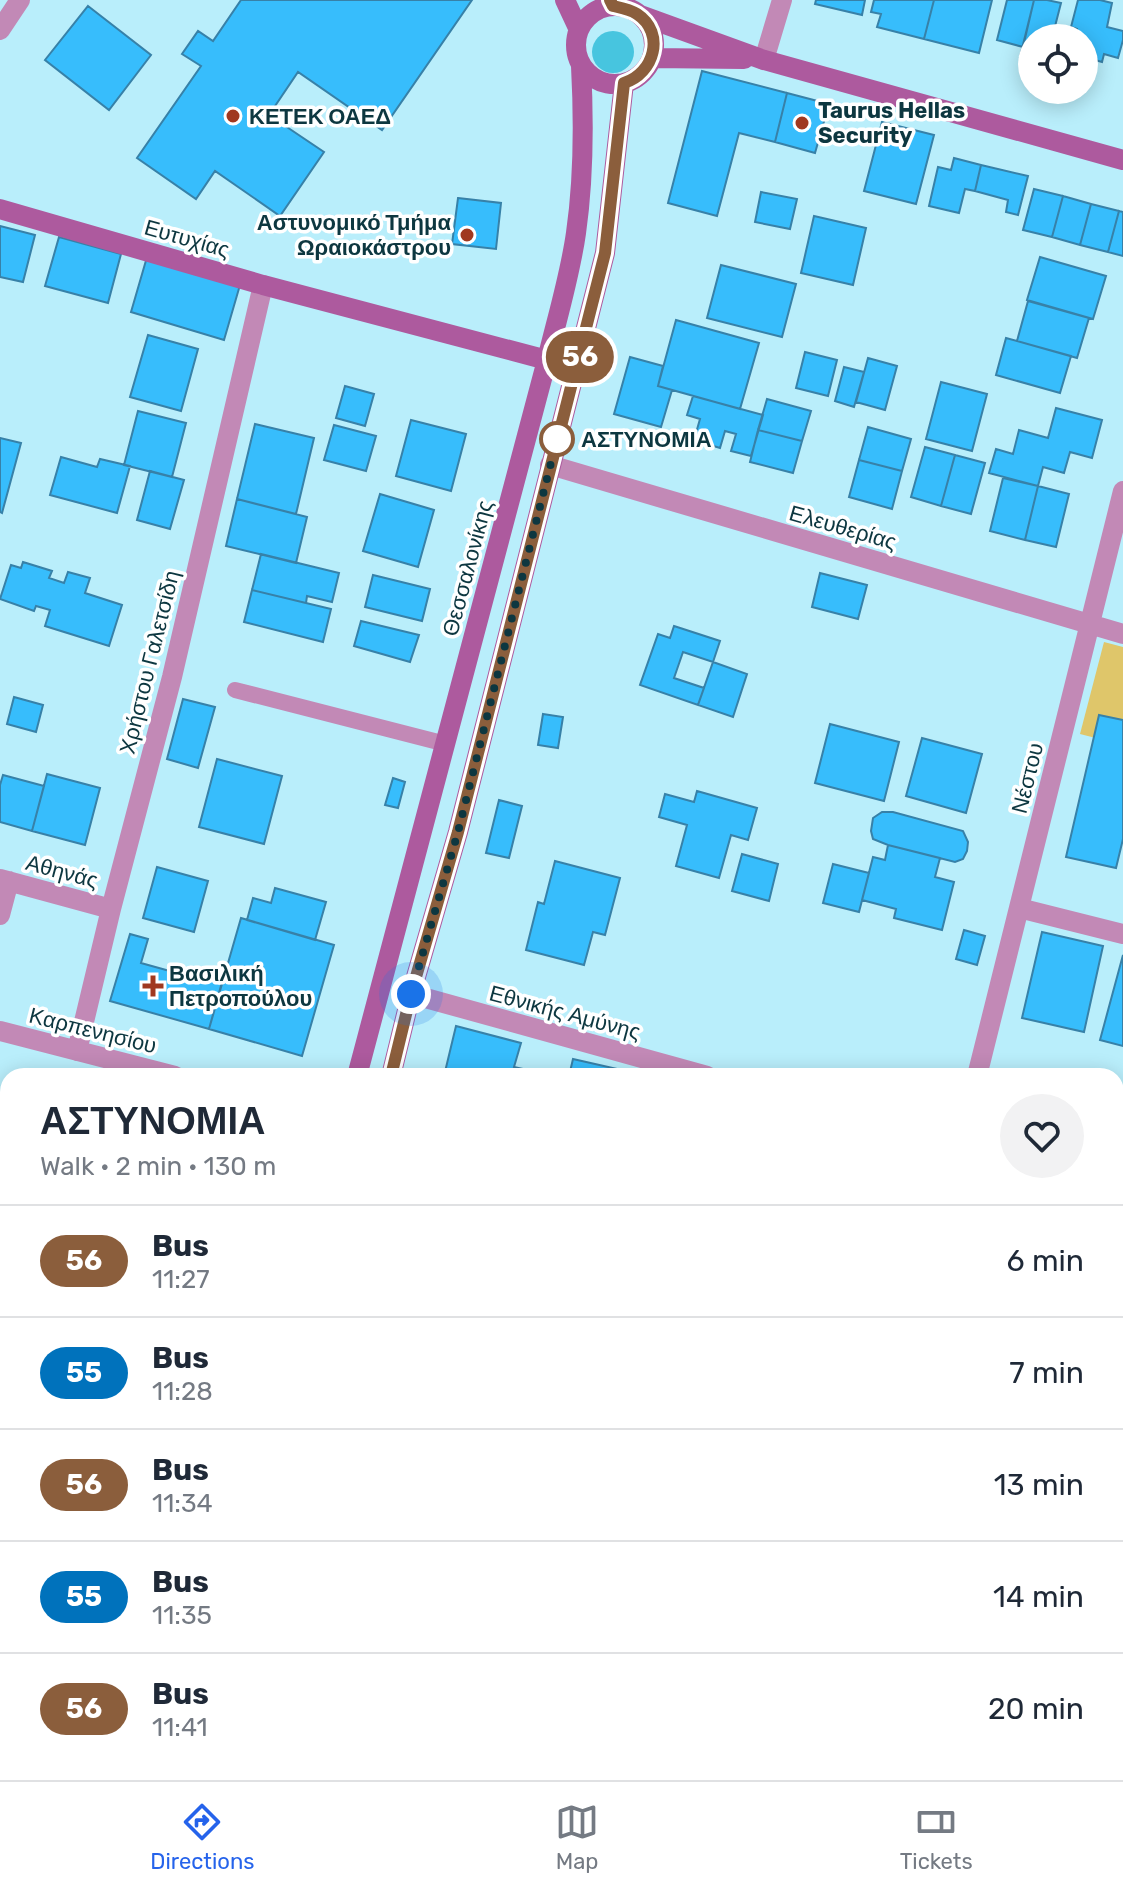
<!DOCTYPE html>
<meta charset="utf-8">
<style>
:root{--surface:#fff;--page:#f2f2f3;--text:#1f2937;--muted:#747a83;--line:#e0e1e3;--accent:#2563eb}
body{margin:0;font-family:Rubik,sans-serif;background:var(--page);color:var(--text);height:100vh;display:flex;flex-direction:column;font-size:30px;white-space:nowrap}
*{box-sizing:border-box;margin:0}
p{font-size:26px;color:var(--muted)}
.icon{flex:none;width:44px;height:44px;fill:none;stroke:currentColor;stroke-width:2;stroke-linecap:round;stroke-linejoin:round}
.map{position:relative;flex:1;overflow:hidden}
.details{position:absolute;left:0px;top:1068px;width:1124px;height:712px;display:flex;flex-direction:column;background:var(--surface);border-radius:24px 24px 0 0;box-shadow:0 4px 20px #0003}
.details>*{flex:none}
.badge{padding:0 16px;border-radius:26px;font-size:28px;line-height:52px}
.buttons{position:absolute;left:1018px;top:24px;display:grid;gap:16px}
.buttons a{display:grid;place-items:center;width:80px;height:80px;border-radius:50%;background:var(--surface);box-shadow:0 4px 20px #0003;font-size:40px}
.you{position:absolute;width:40px;height:40px;margin:-20px;border:6px solid #fff;border-radius:50%;background:#1a73e8;box-shadow:0 0 0 12px #1a73e833}
.map>.badge{position:absolute;translate:-50% -50%;box-shadow:0 0 0 4px #fff}
.round{display:grid;place-items:center;flex:none;width:84px;height:84px;border-radius:42px;background:var(--page)}
.overview{display:flex;align-items:center;justify-content:space-between;height:136px;padding:0 40px}
h1{font-size:38px;font-weight:700;line-height:60px}
ul{padding:0;list-style:none}
li{display:flex;align-items:center;gap:24px;height:112px;padding:0 40px;border-top:2px solid var(--line)}
li div{flex:1}
li b{display:block;font-size:30px}
li em{font-style:normal}
li .badge{min-width:88px;font-weight:700;text-align:center}
.tabs{display:flex;justify-content:space-around;align-items:center;height:112px;border-top:2px solid var(--line);background:var(--surface);font-size:22px;color:var(--muted)}
.tabs a{display:grid;justify-items:center;gap:4px}
.tabs .active{color:var(--accent)}
.map>svg:first-child{display:block}
</style>
<div class="map">
<svg width="1123" height="1780" viewBox="0 0 1123 1780">
<rect width="100%" height="100%" fill="#b9eefb"/>
<path fill="#dfc66a" d="M1104,642L1123,647V745L1080,734Z"/>
<path fill="#47c5df" d="M592 52a21 21 0 1 1 42 0a21 21 0 1 1-42 0Z"/>
<path fill="#37bdfc" stroke="#3781a8" stroke-width="2" d="M241,0H472L382,130L298,72L269,115L324,152L280,216L215,171L196,199L137,158L201,66L182,54L198,31L213,41Z
M816,0H865L862,15L815,4Z
M874,0H934L924,39L877,27L881,14L871,12Z
M934,0H992L979,53L924,39Z
M1007,0H1034L1023,47L997,40Z
M1034,0H1047L1061,3L1052,38H1032V60L1020,57Z
M1078,0H1100L1112,3L1107,27L1123,31V40L1118,58L1104,54L1102,62L1084,57V38H1075L1077,29L1071,27Z
M88,6L151,55L109,110L45,60Z
M702,71L787,93L775,142L739,133L717,216L668,203Z
M787,93L829,104L815,153L775,142Z
M882,122L934,135L916,204L864,191Z
M954,158L981,165L975,191L965,189L959,213L929,206L938,167L951,170Z
M981,165L1028,176L1018,215L1006,212L1008,200L975,191Z
M1034,189L1063,196L1052,237L1023,230Z
M761,192L797,199L790,229L755,222Z
M1063,196L1091,204L1080,245L1052,237Z
M458,198L501,203L496,249L452,244Z
M1091,204L1119,211L1108,252L1080,245Z
M1119,211L1123,212V256L1108,252Z
M814,216L866,228L853,285L801,273Z
M0,226L35,235L23,282L0,277Z
M59,237L121,254L108,303L45,286Z
M147,257L240,285L224,340L131,312Z
M1040,257L1106,276L1093,319L1027,300Z
M721,265L796,284L782,337L707,318Z
M1028,301L1089,318L1077,358L1017,341Z
M676,320L759,343L740,409L658,386Z
M148,335L198,349L181,411L130,397Z
M1006,338L1071,356L1060,393L996,375Z
M805,352L837,360L828,396L796,388Z
M630,357L663,366L658,386L672,390L661,427L614,414Z
M868,358L897,366L885,410L856,402Z
M844,367L864,372L854,407L835,401Z
M941,382L987,394L972,451L926,439Z
M345,386L374,394L365,426L336,418Z
M693,396L763,415L751,456L731,451L736,434L725,431L720,448L694,440L700,419L687,415Z
M767,399L811,411L802,441L758,430Z
M1056,408L1102,420L1092,458L1070,452L1064,473L1043,467L1038,486L989,473L996,449L1013,454L1019,430L1048,438Z
M138,411L186,423L172,477L124,465Z
M411,420L466,434L451,491L396,476Z
M255,424L314,438L296,514L237,499Z
M334,425L376,436L366,471L324,460Z
M868,427L911,439L902,471L859,460Z
M758,430L802,441L793,473L750,462Z
M0,438L21,443L2,513L0,512Z
M925,447L955,455L941,506L911,497Z
M955,455L985,463L971,514L941,506Z
M61,457L97,467L100,459L130,466L117,513L50,495Z
M859,460L902,471L892,509L849,497Z
M150,471L184,480L170,529L137,520Z
M1003,478L1038,486L1025,540L990,531Z
M1038,486L1069,494L1056,547L1025,540Z
M380,494L434,510L418,567L363,551Z
M237,499L307,517L296,563L226,546Z
M261,554L339,573L332,602L307,596L306,603L252,590Z
M23,562L52,571L49,578L64,583L68,572L90,578L85,593L122,605L109,646L45,626L50,610L36,606L34,611L0,599L11,565L21,568Z
M820,573L867,585L858,619L812,607Z
M373,575L430,589L422,621L365,607Z
M252,590L331,609L323,642L244,622Z
M361,621L419,635L410,662L354,646Z
M674,626L720,641L713,662L683,652L674,678L704,688L698,705L640,685L658,634L670,638Z
M713,662L747,674L733,717L698,705Z
M14,697L43,705L36,732L7,724Z
M183,699L215,707L198,768L167,759Z
M543,714L563,717L558,748L538,745Z
M1099,715L1123,720V839L1116,868L1066,857Z
M830,724L899,742L884,801L815,783Z
M922,738L982,754L966,813L906,796Z
M217,759L282,776L264,844L199,827Z
M47,774L100,788L85,845L32,831Z
M3,775L44,786L32,831L0,822V785Z
M393,778L405,782L398,808L385,805Z
M697,791L757,808L748,840L731,835L719,878L676,866L687,825L659,817L665,794L694,802Z
M499,800L522,806L509,858L486,853Z
M882,812H893L963,831L968,842L967,851L963,859L955,862L888,845L873,839L871,831L873,818Z
M888,845L940,858L935,877L954,882L942,930L894,918L896,909L862,900L873,857L885,860Z
M742,854L778,864L769,901L732,891Z
M555,861L620,878L605,935L593,932L584,965L526,950L538,902L544,904Z
M833,864L869,873L859,912L823,903Z
M157,867L208,881L194,932L143,918Z
M275,888L326,902L315,940L247,920L253,898L271,903Z
M241,918L334,945L302,1056L209,1029Z
M964,930L985,936L977,965L956,959Z
M1042,932L1103,946L1084,1032L1022,1018Z
M130,934L148,939L141,963L202,980L203,976L222,982L209,1029L110,1001Z
M1123,955V1046L1100,1040Z
M456,1026L521,1043L514,1067L523,1069L521,1076H444Z
M573,1059L626,1071L625,1076H569Z
M1116,1113L1123,1115V1178L1116,1177Z
M0,1130L8,1132V1162L6,1171L0,1170Z
M1122,1546L1123,1547V1634L1116,1632V1571Z
M1116,1660L1123,1662V1706L1121,1713L1116,1711Z
M1121,1713H1123V1780H1107L1104,1779L1106,1772H1116V1733Z
M9,1772H97L94,1780H22L8,1775Z
M610,1772H660L658,1780H645Z
M669,1772H756L754,1780H667Z
M828,1772H860L858,1780H826Z
M860,1772H944L943,1780H858Z"/>
<g fill="none" stroke-linecap="round" stroke-linejoin="round">
<path stroke="#c289b6" stroke-width="16" d="M235,690L446,744
M282,1780L284,1772"/>
<path stroke="#c289b6" stroke-width="20" d="M0,30L20,0
M764,60L782,0
M550,465L1123,634
M0,879L111,909
M1019,908L1123,934
M0,915L9,881
M411,994L707,1076
M0,1031L175,1076
M77,1051L111,909L172,677L263,285
M977,1076L1123,491
M1116,1412L1123,1384
M0,1433L8,1435
M0,1645L8,1614
M367,1772L397,1780
M519,1780L521,1772
M795,1780L797,1772
M1023,1780L1025,1772"/>
<path stroke="#ad5a9e" stroke-width="20" d="M565,0L579,30
M576 45a39 39 0 1 1 78 0a39 39 0 1 1-78 0Z
M640,15L764,60L1123,160
M652,58L744,59
M0,209L263,285L547,360
M357,1076L547,360C557,318 570,276 576,233C584,177 584,122 581,66
M391,1076L411,994L458,832L605,253L624,83
M174,1780L176,1772
M218,1780L220,1772"/>
</g>
<g fill="none" stroke-linecap="round" stroke-linejoin="round">
<defs>
<path id="line" d="M391,1076L411,994L458,832L605,253L624,83C654,74 666,33 637,14C629,9 622,8 613,6L610,0"/>
</defs>
<use href="#line" stroke="#fff" stroke-width="18"/>
<use href="#line" stroke="#8b5e3c" stroke-width="12"/>
<path stroke="#0d3740" stroke-width="8" stroke-dasharray="0 14.4" d="M411,994L458,832L557,439"/>
</g>
<g fill="#a0381f" stroke="#fff" stroke-width="3">
<circle cx="233" cy="116" r="8"/>
<circle cx="802" cy="123" r="8"/>
<circle cx="467" cy="235" r="8"/>
<path d="M149 974h8v8h8v8h-8v8h-8v-8h-8v-8h8z"/>
</g>
<circle fill="#fff" stroke="#8b5e3c" stroke-width="4" cx="557" cy="439" r="16"/>
<g text-anchor="middle" stroke-width="7" stroke-linejoin="round" paint-order="stroke">
<g font-size="22" font-weight="bold" fill="#0d3740" stroke="#fff" text-anchor="start">
<text x="818" y="118">Taurus Hellas<tspan x="818" dy="25">Security</tspan></text>
<text x="249" y="124">ΚΕΤΕΚ ΟΑΕΔ</text>
<text x="451" y="230" text-anchor="end">Αστυνομικό Τμήμα<tspan x="451" dy="25">Ωραιοκάστρου</tspan></text>
<text x="169" y="981">Βασιλική<tspan x="169" dy="25">Πετροπούλου</tspan></text>
</g>
<g font-size="22" fill="#0d3740" stroke="#fff">
<text transform="translate(187 238) rotate(16)" y="8">Ευτυχίας</text>
<text transform="translate(843 527) rotate(16)" y="8">Ελευθερίας</text>
<text transform="translate(467 568) rotate(-75)" y="8">Θεσσαλονίκης</text>
<text transform="translate(149 662) rotate(-76)" y="8">Χρήστου Γαλετσίδη</text>
<text transform="translate(1027 778) rotate(-76)" y="8">Νέστου</text>
<text transform="translate(62 871) rotate(15)" y="8">Αθηνάς</text>
<text transform="translate(565 1012) rotate(15)" y="8">Εθνικής Αμύνης</text>
<text transform="translate(93 1030) rotate(14)" y="8">Καρπενησίου</text>
</g>
<g font-size="22" font-weight="bold" fill="#0d3740" stroke="#fff" text-anchor="start">
<text x="581" y="447">ΑΣΤΥΝΟΜΙΑ</text>
</g>
</g>
</svg>
<div class="buttons">
<a><svg class="icon" aria-label="locate" viewBox="0 0 24 24"><circle cx="12" cy="12" r="6"/><path d="M12 2v4M12 18v4M2 12h4M18 12h4"/></svg></a>
</div>
<div class="you" style="left:411px;top:994px"></div>
<b class="badge" style="left:580px;top:357px;background:#8b5e3c;color:#fff">56</b>
<section class="details">
<div class="overview"><div><h1>ΑΣΤΥΝΟΜΙΑ</h1><p>Walk · 2 min · 130 m</p></div><a class="round"><svg class="icon" aria-label="heart" viewBox="0 0 24 24"><path d="M12 20l-8-8c-3-5 5-10 8-4 3-6 11-1 8 4z"/></svg></a></div>
<ul>
<li><span class="badge" style="background:#8b5e3c;color:#fff">56</span><div><b>Bus</b><p>11:27</p></div><em>6 min</em></li>
<li><span class="badge" style="background:#0072bc;color:#fff">55</span><div><b>Bus</b><p>11:28</p></div><em>7 min</em></li>
<li><span class="badge" style="background:#8b5e3c;color:#fff">56</span><div><b>Bus</b><p>11:34</p></div><em>13 min</em></li>
<li><span class="badge" style="background:#0072bc;color:#fff">55</span><div><b>Bus</b><p>11:35</p></div><em>14 min</em></li>
<li><span class="badge" style="background:#8b5e3c;color:#fff">56</span><div><b>Bus</b><p>11:41</p></div><em>20 min</em></li>
</ul>
</section>
</div>
<nav class="tabs">
<a class="active"><svg class="icon" aria-label="directions" viewBox="0 0 24 24"><path d="M12 3l9 9-9 9-9-9zM9 14v-3h6M13 9l2 2-2 2"/></svg>Directions</a>
<a><svg class="icon" aria-label="map" viewBox="0 0 24 24"><path d="M3 6l6-2 6 2 6-2v14l-6 2-6-2-6 2zM9 4v14M15 6v14"/></svg>Map</a>
<a><svg class="icon" aria-label="tickets" viewBox="0 0 24 24"><path d="M3 7h18v10H3zM15 7v10"/></svg>Tickets</a>
</nav>
